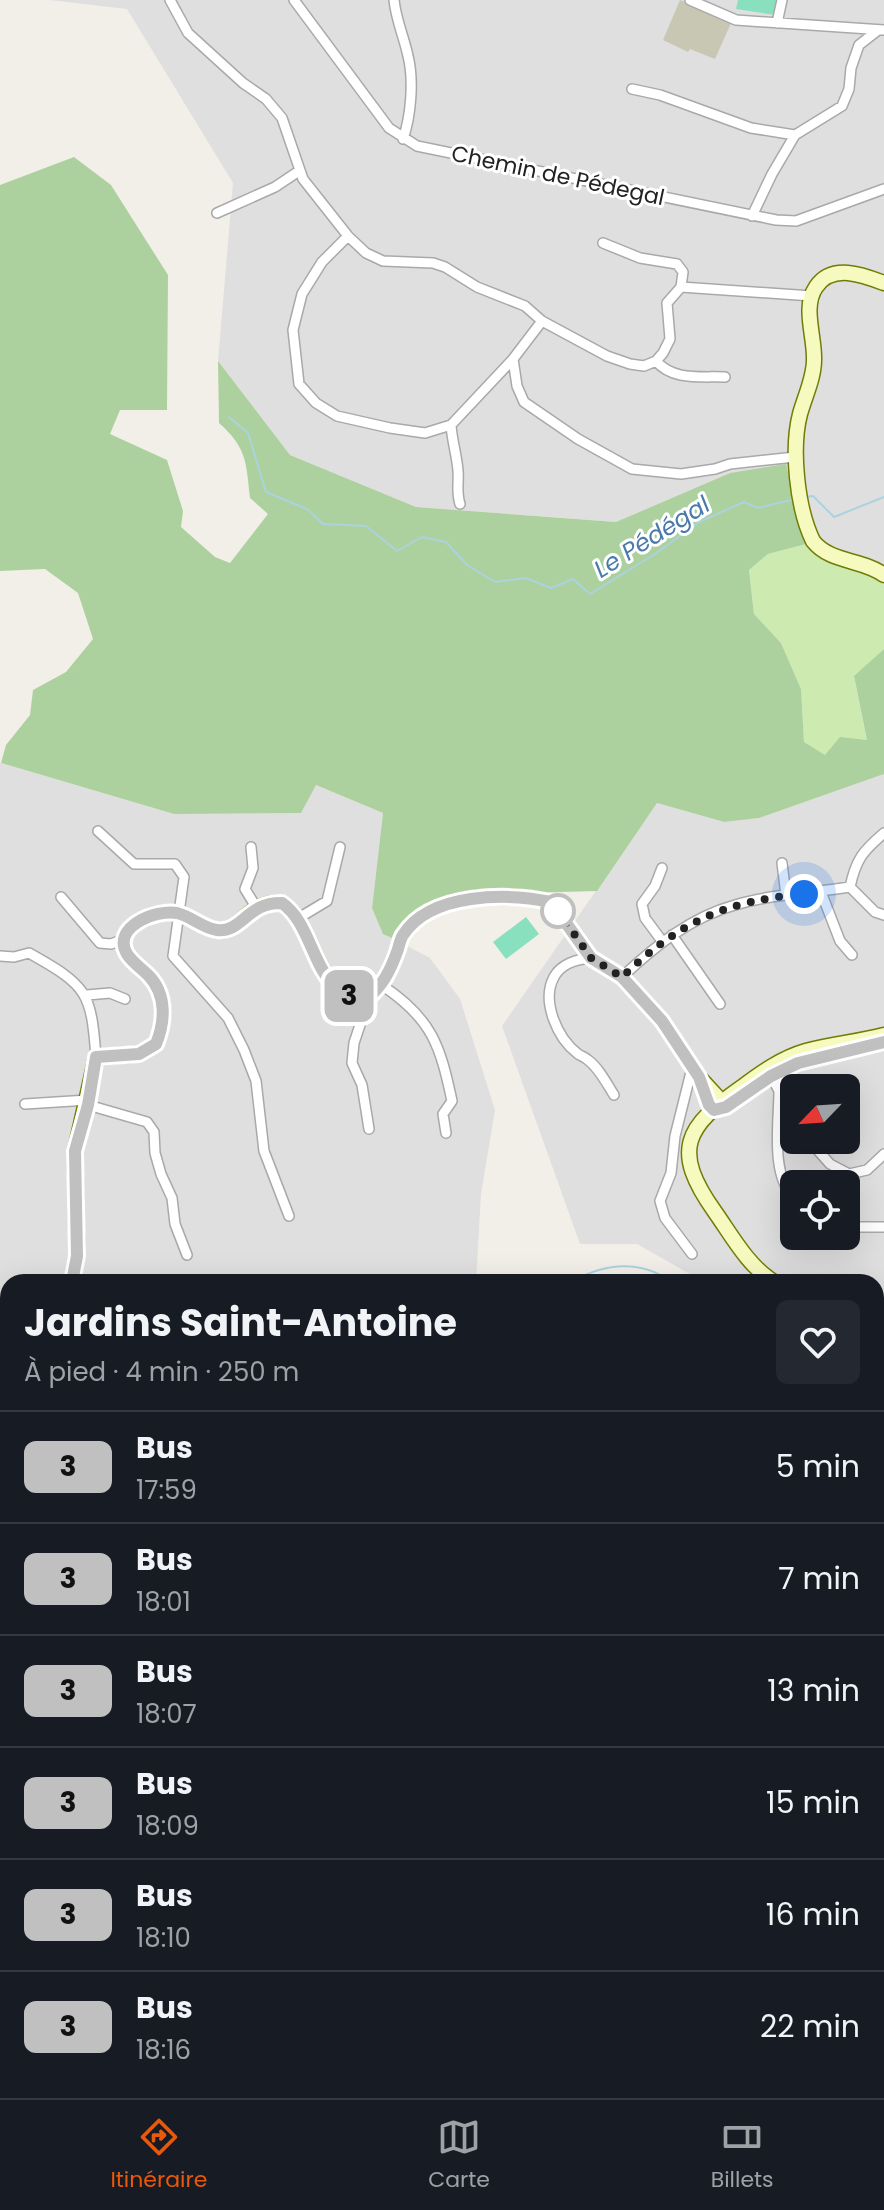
<!DOCTYPE html>
<html lang="fr">
<meta charset="utf-8">
<style>
:root{--surface:#171b24;--page:#242831;--text:#f1f3f6;--muted:#9ea1a6;--line:#363941;--accent:#ea580c}
body{margin:0;font-family:Poppins,sans-serif;background:var(--page);color:var(--text);height:100vh;display:flex;flex-direction:column;font-size:30px;white-space:nowrap}
*{box-sizing:border-box;margin:0}
p{font-size:26px;color:var(--muted)}
.icon{flex:none;width:44px;height:44px;fill:none;stroke:currentColor;stroke-width:2;stroke-linecap:round;stroke-linejoin:round}
.map{position:relative;flex:1;overflow:hidden}
.sheet{position:absolute;left:0px;top:1274px;width:884px;height:824px;display:flex;flex-direction:column;background:var(--surface);border-radius:24px 24px 0 0;box-shadow:0 8px 32px #0002}
.sheet>*{flex:none}
.badge{padding:0 16px;border-radius:12px;font-size:28px;line-height:52px}
.needle{width:52px;rotate:245deg}
.buttons{position:absolute;left:780px;top:1074px;display:grid;gap:16px}
.buttons a{display:grid;place-items:center;width:80px;height:80px;border-radius:12px;background:var(--surface);box-shadow:0 8px 32px #0002;font-size:40px}
.you{position:absolute;width:40px;height:40px;margin:-20px;border:6px solid #fff;border-radius:50%;background:#1a73e8;box-shadow:0 0 0 12px #1a73e833}
.map>.badge{position:absolute;translate:-50% -50%;box-shadow:0 0 0 4px #fff}
.round{display:grid;place-items:center;flex:none;width:84px;height:84px;border-radius:12px;background:var(--page)}
.head{display:flex;align-items:center;justify-content:space-between;height:136px;padding:0 24px}
h1{font-size:38px;font-weight:700;line-height:60px}
ul{padding:0;list-style:none}
li{display:flex;align-items:center;gap:24px;height:112px;padding:0 24px;border-top:2px solid var(--line)}
li div{flex:1}
li b{display:block;font-size:30px}
li em{font-style:normal}
li .badge{min-width:88px;font-weight:700;text-align:center}
.tab-bar{display:flex;justify-content:space-around;align-items:center;height:112px;border-top:2px solid var(--line);background:var(--surface);font-size:22px;color:var(--muted)}
.tab-bar a{display:grid;justify-items:center;gap:4px}
.tab-bar .on{color:var(--accent)}
.map>svg:first-child{display:block}
</style>
<div class="map">
<svg width="884" height="2098" viewBox="0 0 884 2098">
<rect width="100%" height="100%" fill="#f2efe9"/>
<path fill="#e0dfdf" fill-rule="evenodd" d="M49,0H884V585L874,575L825,561L806,544L800,518L730,473L616,522L416,507L290,455L218,361L233,183L127,9Z
M0,763L174,814L316,785L383,813L372,908L384,934L430,958L460,999L495,1110L481,1194L476,1282H8V1394L0,1390Z
M884,774V1338L876,1333V1282H704L637,1244H580L502,1026L657,803L723,822L759,818ZM794,1088H846V1140H794ZM794,1184H846V1236H794Z
M884,1444V2098H0V1499L8,1503V2090H876V1449Z"/>
<path fill="#c7c7b4" d="M680,0L731,23L715,59L690,49L688,52L663,40Z"/>
<path fill="#cdebb0" d="M806,544L825,561L875,575L884,585V649L854,677L867,740L825,755L804,743L801,689L781,643L754,614L749,570L768,554Z"/>
<path fill="#add19e" d="M74,157L111,185L168,275L167,410H120L110,434L167,460L183,511L181,527L215,557L230,563L268,514L250,498C246,462 247,448 219,423L218,361L290,455L416,507L616,522L730,473L786,464L806,544L768,554L749,570L754,614L781,643L801,689L804,742L825,755L840,737L867,740L854,676L884,649V774L759,818L724,822L657,803L597,891L451,895L419,910L394,939L383,934L372,908L383,813L316,785L301,813L174,814L1,763L6,745L30,715L33,690L66,672L93,639L78,593L45,569L0,571V185Z"/>
<path fill="#88e0be" d="M738,0H777L775,15L736,9Z
M526,917L539,934L506,959L493,942Z"/>
<g fill="none" stroke-linecap="round" stroke-linejoin="round">
<path stroke="#aad3df" stroke-width="2" d="M229,417L248,433L266,492L307,509L323,524L366,526L397,551L422,537L446,542L467,565L495,582L526,578L551,588L573,579L590,594L655,554L699,522L744,502L758,508L795,499
M805,497L813,496L834,517L884,497
M570,1282C603,1264 640,1258 671,1282
M876,1371L884,1374
M0,1435L8,1440"/>
<defs>
<path id="street" d="M170,0L188,33L243,83L266,99L282,118L303,179L348,236L366,253L383,261L433,263L445,267L477,287L525,306L542,321L607,356L630,364L644,366L656,361L663,353L670,339L667,303L681,287L812,296
M294,0L389,128L417,146L776,220L796,221L884,189
M394,0C396,20 404,37 408,56C414,80 411,116 403,139
M690,0L736,20L884,30
M777,23L782,0
M632,89L660,95L751,128L795,135
M217,213L275,187L299,171
M752,216L772,174L795,135L842,106L849,89L851,68L859,45L877,31
M348,236L322,262L302,294L293,330L299,384L316,403L337,416L390,428L425,433L451,425L513,359L542,321
M603,243L640,258L677,264L683,272L681,287
M513,359L517,386L524,402L578,439L632,469L681,474L715,469L730,464L795,457
M656,361C673,381 701,376 725,377
M451,425C452,441 457,456 458,471C459,483 456,492 460,504
M98,831L134,864H175L184,877L173,956L228,1018L244,1050L256,1081L264,1151L289,1216
M251,847L253,868L245,889L256,907
M782,863L786,895
M850,887C856,859 863,851 884,833
M850,887L875,912L884,915
M821,892L840,941L852,955
M61,897L100,943L111,944L124,939
M297,919L327,901L340,847
M672,935L720,1004
M662,941L645,918L642,904L655,886L662,868
M0,956L14,957L29,953C88,986 91,992 96,1057
M591,958C577,959 561,964 554,977C541,1001 557,1038 578,1054C581,1056 585,1057 588,1060C599,1068 607,1084 614,1095
M622,977C655,946 691,917 735,905C772,894 812,893 850,887
M383,986C432,1019 440,1045 452,1101L443,1114L446,1133
M87,995L110,993L125,999
M354,998L360,1025L354,1043L352,1063L362,1085L369,1129
M779,1067L771,1076L779,1091V1072
M779,1091C779,1121 770,1176 794,1197
M25,1104L88,1100
M88,1105L147,1122L154,1132L155,1153L161,1174L172,1198L175,1224L187,1255
M779,1136L794,1137
M803,1140L814,1146L830,1164L849,1174L867,1170L884,1154
M846,1227H884
M692,1254L665,1218L660,1201L671,1173L675,1136L692,1068
M876,1461L884,1445
M879,1515L884,1513
M876,1591L884,1590
M876,1609L881,1618L884,1645
M0,1662L8,1656
M876,1790L884,1789
M0,1793L8,1789
M876,1870H884
M0,1899L8,1901
M876,1935L884,1932
M876,2011L884,2016
M152,2090L153,2098
M284,2090L287,2098
M810,2090L812,2098
M17,2098L21,2090"/>
<path id="secondary" d="M884,283C863,275 832,263 816,287C802,307 815,337 814,360C814,378 805,396 800,414C791,449 797,508 813,541C830,563 863,559 884,575
M72,1282L77,1256L75,1151L96,1057L139,1054L156,1044C165,1022 167,995 149,976C142,969 132,962 127,954C111,927 156,909 177,913C191,916 202,928 217,930C241,933 247,901 282,903C319,929 311,997 368,998C384,984 389,972 397,952C399,947 400,939 403,935C432,891 506,893 551,902L591,958L622,977L662,1021L699,1077L721,1101
M774,1282C748,1266 732,1236 715,1212C671,1150 685,1127 742,1087C762,1072 782,1058 806,1051C831,1044 858,1042 884,1035
M876,1313L884,1320
M0,1327L8,1329"/>
<path id="primary" d="M876,2075L884,2077
M748,2098L767,2090"/>
</defs>
<use href="#street" stroke="#a9a9a9" stroke-width="12"/>
<use href="#secondary" stroke="#707d05" stroke-width="17"/>
<use href="#primary" stroke="#a06b00" stroke-width="17"/>
<use href="#street" stroke="#fff" stroke-width="9"/>
<use href="#secondary" stroke="#f7fabf" stroke-width="14"/>
<use href="#primary" stroke="#fcd6a4" stroke-width="14"/>
</g>
<g fill="none" stroke-linecap="round" stroke-linejoin="round">
<defs>
<path id="line" d="M72,1282L77,1256L75,1151L88,1105L96,1057L139,1054L156,1044C165,1022 167,995 149,976C142,969 132,962 127,954C111,927 156,909 177,913C191,916 202,928 217,930C242,933 247,902 282,903C319,929 310,997 368,998C383,985 390,971 397,952C399,947 400,939 403,935C431,892 507,893 551,902L591,958L622,977L662,1021L699,1077L709,1105L714,1110L726,1107L771,1076L798,1063L884,1042"/>
</defs>
<use href="#line" stroke="#fff" stroke-width="18"/>
<use href="#line" stroke="#c0c0c0" stroke-width="12"/>
<path stroke="#222" stroke-width="8" stroke-dasharray="0 14.4" d="M558,911L591,958L622,977C680,922 724,901 804,894"/>
</g>
<circle fill="#fff" stroke="#c0c0c0" stroke-width="4" cx="558" cy="911" r="16"/>
<g text-anchor="middle" stroke-width="6" stroke-linejoin="round" paint-order="stroke">
<g font-size="22" fill="#222" stroke="#fff">
<text transform="translate(558 175) rotate(12)" y="8">Chemin de Pédegal</text>
</g>
<g font-size="24" font-style="italic" fill="#4a7aab" stroke="#fff">
<text transform="translate(652 537) rotate(-32)" y="8">Le Pédégal</text>
</g>
</g>
</svg>
<div class="buttons">
<a><svg class="needle" viewBox="-14 -14 28 28"><path d="M0-13l5 13h-10z" fill="#e53935"/><path d="M0 13l5-13h-10z" fill="#9ea1a6"/></svg></a>
<a><svg class="icon" aria-label="locate" viewBox="0 0 24 24"><circle cx="12" cy="12" r="6"/><path d="M12 2v4M12 18v4M2 12h4M18 12h4"/></svg></a>
</div>
<div class="you" style="left:804px;top:894px"></div>
<b class="badge" style="left:349px;top:996px;background:#c0c0c0;color:#111">3</b>
<section class="sheet">
<div class="head"><div><h1>Jardins Saint-Antoine</h1><p>À pied · 4 min · 250 m</p></div><a class="round"><svg class="icon" aria-label="heart" viewBox="0 0 24 24"><path d="M12 20l-8-8c-3-5 5-10 8-4 3-6 11-1 8 4z"/></svg></a></div>
<ul>
<li><span class="badge" style="background:#c0c0c0;color:#111">3</span><div><b>Bus</b><p>17:59</p></div><em>5 min</em></li>
<li><span class="badge" style="background:#c0c0c0;color:#111">3</span><div><b>Bus</b><p>18:01</p></div><em>7 min</em></li>
<li><span class="badge" style="background:#c0c0c0;color:#111">3</span><div><b>Bus</b><p>18:07</p></div><em>13 min</em></li>
<li><span class="badge" style="background:#c0c0c0;color:#111">3</span><div><b>Bus</b><p>18:09</p></div><em>15 min</em></li>
<li><span class="badge" style="background:#c0c0c0;color:#111">3</span><div><b>Bus</b><p>18:10</p></div><em>16 min</em></li>
<li><span class="badge" style="background:#c0c0c0;color:#111">3</span><div><b>Bus</b><p>18:16</p></div><em>22 min</em></li>
</ul>
</section>
</div>
<nav class="tab-bar">
<a class="on"><svg class="icon" aria-label="directions" viewBox="0 0 24 24"><path d="M12 3l9 9-9 9-9-9zM9 14v-3h6M13 9l2 2-2 2"/></svg>Itinéraire</a>
<a><svg class="icon" aria-label="map" viewBox="0 0 24 24"><path d="M3 6l6-2 6 2 6-2v14l-6 2-6-2-6 2zM9 4v14M15 6v14"/></svg>Carte</a>
<a><svg class="icon" aria-label="tickets" viewBox="0 0 24 24"><path d="M3 7h18v10H3zM15 7v10"/></svg>Billets</a>
</nav>
